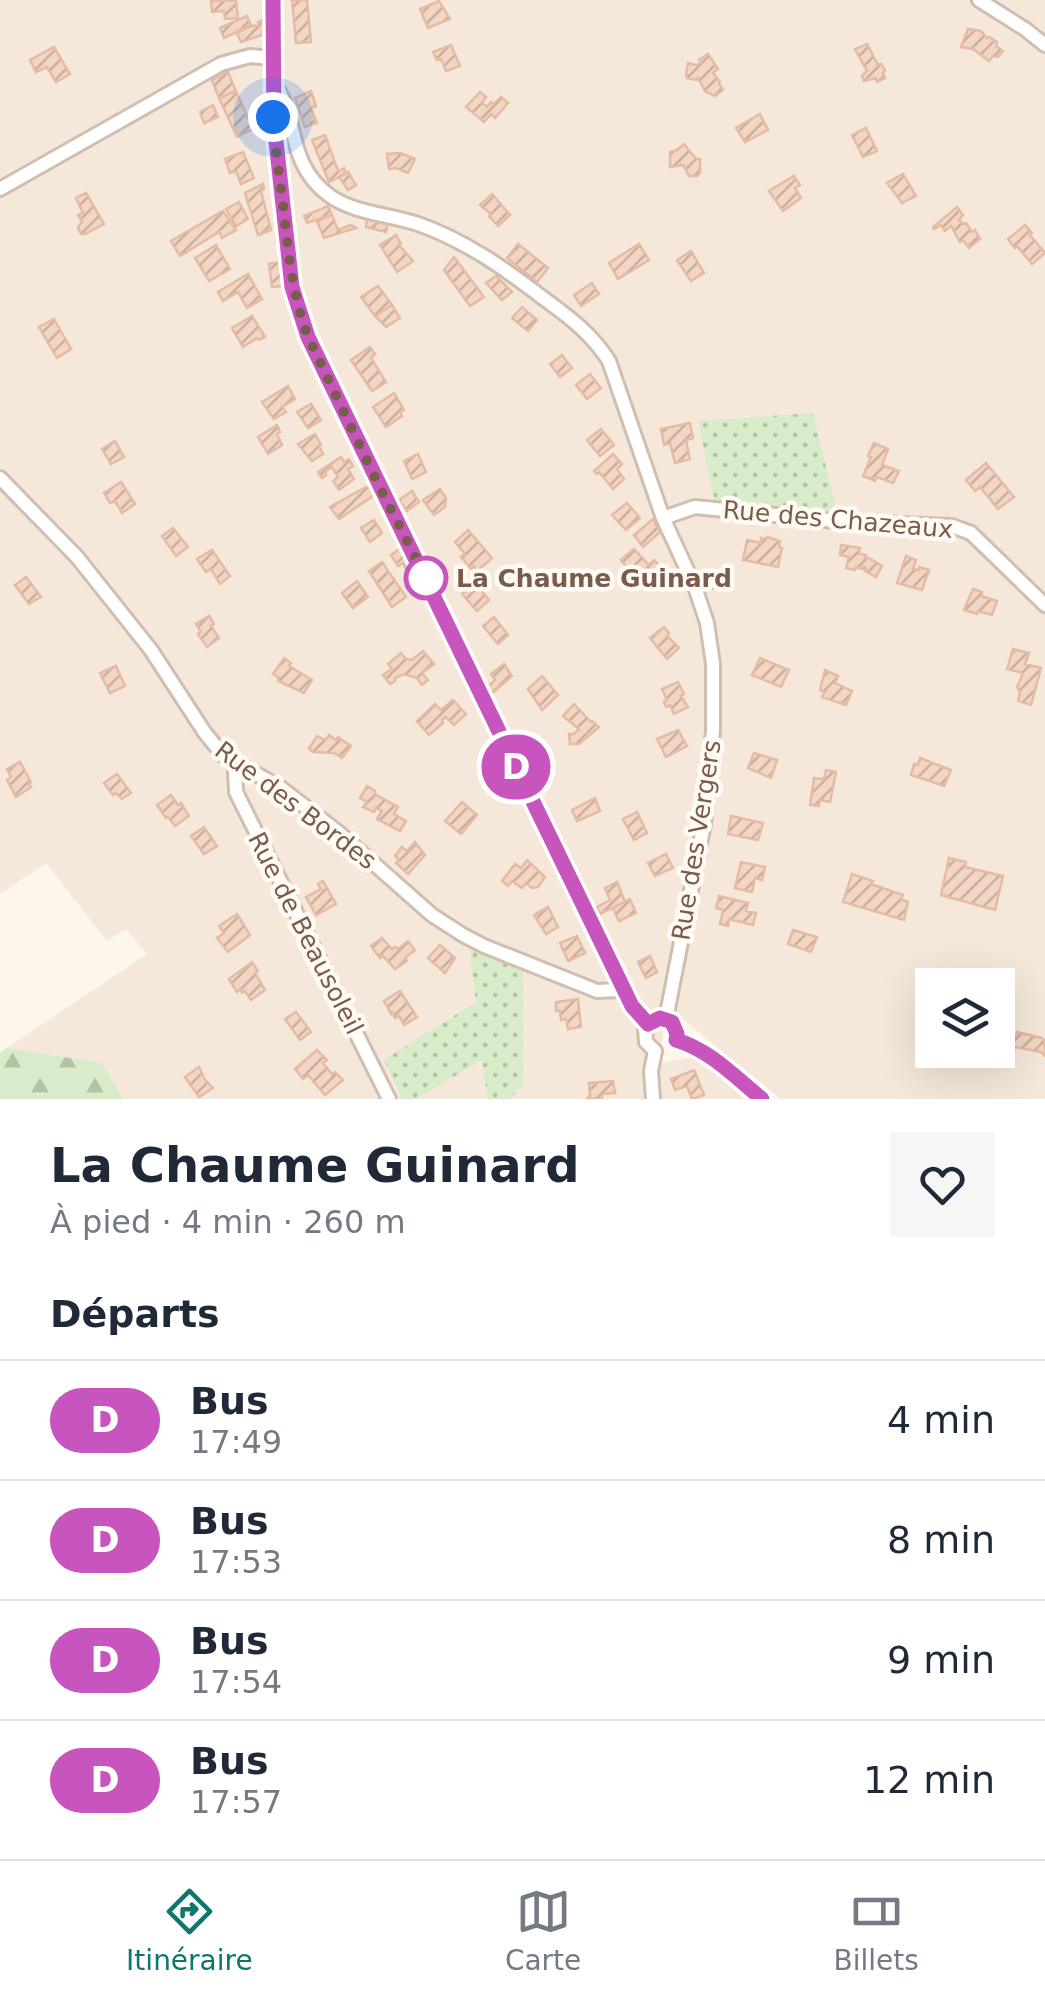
<!DOCTYPE html>
<html lang="fr">
<meta charset="utf-8">
<style>
:root{--surface:#fff;--page:#f6f6f7;--text:#1f2937;--muted:#747a83;--line:#e0e1e3;--accent:#0f766e}
body{margin:0;font-family:"DejaVu Sans",sans-serif;background:var(--page);color:var(--text);height:100vh;display:flex;flex-direction:column;font-size:38px;white-space:nowrap}
*{box-sizing:border-box;margin:0}
p{font-size:32px;color:var(--muted)}
.icon{flex:none;width:55px;height:55px;fill:none;stroke:currentColor;stroke-width:2;stroke-linecap:round;stroke-linejoin:round}
.map{position:relative;height:1099px;overflow:hidden}
.sheet{display:flex;flex-direction:column;background:var(--surface);flex:1}
.sheet>*{flex:none}
.badge{padding:0 20px;border-radius:32px;font-size:35px;line-height:65px}
.buttons{position:absolute;left:915px;top:968px;display:grid;gap:20px}
.buttons a{display:grid;place-items:center;width:100px;height:100px;border-radius:0px;background:var(--surface);box-shadow:0 10px 40px #0002;font-size:50px}
.you{position:absolute;width:50px;height:50px;margin:-25px;border:8px solid #fff;border-radius:50%;background:#1a73e8;box-shadow:0 0 0 15px #1a73e833}
.map>.badge{position:absolute;translate:-50% -50%;box-shadow:0 0 0 5px #fff}
h2{padding:0 50px;font-size:38px;line-height:90px}
.round{display:grid;place-items:center;flex:none;width:105px;height:105px;border-radius:0px;background:var(--page)}
.head{display:flex;align-items:center;justify-content:space-between;height:170px;padding:0 50px}
h1{font-size:48px;font-weight:700;line-height:75px}
ul{padding:0;list-style:none}
li{display:flex;align-items:center;gap:30px;height:120px;padding:0 50px;border-top:2px solid var(--line)}
li div{flex:1}
li b{display:block;font-size:38px}
li em{font-style:normal}
li .badge{min-width:110px;font-weight:700;text-align:center}
.tab-bar{display:flex;justify-content:space-around;align-items:center;height:140px;border-top:2px solid var(--line);background:var(--surface);font-size:28px;color:var(--muted)}
.tab-bar a{display:grid;justify-items:center;gap:5px}
.tab-bar .selected{color:var(--accent)}
.map>svg:first-child{display:block}
</style>
<div class="map">
<svg width="1045" height="1099" viewBox="0 0 1045 1099">
<defs>
<pattern id="grass-dots" width="8" height="8" patternUnits="userSpaceOnUse" patternTransform="scale(2.5)"><rect width="8" height="8" fill="#d8ecc9"/><path d="M2 2h.1M6 6h.1" fill="none" stroke="#b4c2a5" stroke-width="1.8" stroke-linecap="round"/></pattern>
<pattern id="forest-firs" width="22" height="20" patternUnits="userSpaceOnUse" patternTransform="scale(2.5)"><rect width="22" height="20" fill="#d8ecc9"/><path d="M5 1l3.5 6h-7zM16 11l3.5 6h-7z" fill="#b4c2a5"/></pattern>
<pattern id="building-hatch" width="6" height="6" patternUnits="userSpaceOnUse" patternTransform="scale(2.5)"><rect width="6" height="6" fill="#f3d5c3"/><path d="M-1 1l2-2M0 6l6-6M5 7l2-2" fill="none" stroke="#cab0a1"/></pattern>
</defs>
<rect width="100%" height="100%" fill="#fdf6ec"/>
<path fill="#f5e8da" fill-rule="evenodd" d="M0,0H1045V1099H781L668,1007L662,1035V1063L696,1057L748,1099H123L102,1063L7,1048L147,954L126,929L107,941L46,863L0,894ZM932,985H998V1050H932Z"/>
<path fill="url(#grass-dots)" d="M813,413L838,516L715,503L698,421Z
M470,949L523,971V1086L509,1099H488L482,1060L416,1099H402L384,1060L476,1002Z"/>
<path fill="url(#forest-firs)" d="M7,1048L102,1063L123,1099H0V1053Z"/>
<path fill="url(#building-hatch)" stroke="#e6bba3" stroke-width="2.5" d="M236,0L238,18L225,19L224,11L212,12L211,1Z
M292,0H307L311,42L296,43Z
M439,1L450,19L428,28L420,9Z
M247,16L251,25L224,38L220,28Z
M266,19L265,29L263,30L262,35L241,42L237,33L251,26L260,25L258,22Z
M968,29L981,31L987,38L989,37L997,42L996,46L1003,51L998,57L993,56L989,61L973,49L961,47Z
M867,44L878,65L881,64L885,70L883,73L885,78L877,82L876,78L864,81L862,76L867,71L855,49Z
M451,45L460,66L446,71L441,59L437,60L433,52Z
M54,47L70,74L56,82L47,67L36,72L30,60Z
M708,54L718,69L713,73L720,82L719,83L723,90L715,96L705,91L698,78L696,80L687,78L686,74L688,63L697,65L701,63L699,60Z
M228,72L236,91L219,98L212,80Z
M236,91L253,129L237,137L219,98Z
M311,91L316,106L311,108L317,123L305,127L295,98Z
M480,92L486,97L482,103L487,107L491,102L494,104L501,97L508,103L495,118L491,114L484,122L466,107Z
M213,105L218,117L204,123L200,112Z
M760,114L768,130L745,142L736,128Z
M866,128L877,151L863,157L852,135Z
M325,135L338,171L344,168L345,174L329,182L312,140Z
M684,144L696,159H700V173L697,176H689L683,165L670,167V152L677,150Z
M243,152L254,178L241,184L236,171L230,173L225,159Z
M400,153L415,159L408,173L396,168L389,169L387,154Z
M348,172L356,185L348,190L339,177Z
M903,174L916,196L902,203L887,183Z
M794,176L800,185L795,188L801,198L783,211L769,191Z
M263,184L264,189L261,191L271,230L258,235L245,193Z
M86,193L104,224L85,234H81L78,227L82,222L78,215L83,213L76,198Z
M492,194L510,215L498,226L489,216L491,214L480,205Z
M239,202L248,219L236,226L226,209Z
M328,206L332,215L307,223L304,216Z
M957,207L963,215L959,220L963,224L966,223L972,232L975,230L980,239L969,248L963,240L960,242L951,226L945,231L941,225L934,229L933,227Z
M223,211L236,230L222,238L219,232L180,256L171,241Z
M332,215L338,230L351,225L356,228L324,238L317,221Z
M367,218L388,223L386,232L366,227Z
M1025,225L1032,233L1030,235L1045,253L1032,264L1017,246L1015,248L1008,239Z
M396,235L401,244L399,245L413,261L397,272L380,245Z
M518,244L548,268L537,282L507,258Z
M639,244L649,260L618,279L609,263Z
M216,245L230,269L209,281L195,258Z
M691,251L704,273L691,281L677,260Z
M454,257L484,297L470,306L444,270Z
M280,262L283,286L272,287L269,264Z
M248,274L262,299L247,308L238,292L223,301L218,292Z
M496,276L512,292L502,300L486,283Z
M592,283L599,294L581,306L574,295Z
M378,286L392,305L375,316L361,297Z
M392,305L400,318L386,327L375,316Z
M522,307L537,320L528,331L512,318Z
M252,316L265,337L259,340L257,338L243,347L232,328Z
M54,319L71,349L57,358L39,327Z
M370,347L375,354L371,358L386,382L372,391L351,360Z
M562,355L572,368L560,377L550,364Z
M590,374L601,388L587,399L576,385Z
M288,386L295,399L282,407L286,412L274,419L262,402Z
M394,393L404,410L400,412L402,416L386,427L373,407Z
M311,404L321,420L308,428L297,412Z
M690,423L693,438L686,440L690,459L675,463L670,443L664,445L661,429Z
M277,425L280,432L277,434L282,445L268,454L258,437Z
M601,429L614,445L600,456L587,440Z
M315,434L321,445L319,446L323,454L312,461L298,444Z
M115,441L124,457L111,464L102,449Z
M874,443L888,449L882,465L899,471L893,483L877,477L875,481L863,476L871,457L868,456Z
M418,454L426,472L412,479L404,461Z
M613,454L622,464L617,469L624,479L613,489L599,472L597,474L594,471Z
M341,457L344,462L349,459L353,466L348,469L354,479L339,490L333,481L338,477L332,467L325,472L326,475L322,478L318,472Z
M986,463L1014,497L998,509L980,487L975,491L966,480Z
M121,482L135,504L122,513L115,501L110,503L104,493Z
M366,487L373,488L376,494L339,519L330,507Z
M440,489L446,498L445,507L434,515L423,500Z
M412,491L419,502L407,511L399,500Z
M627,503L640,518L626,530L612,515Z
M653,519L660,532L643,547L634,535Z
M374,520L382,533L370,542L361,528Z
M173,528L188,547L176,556L162,536Z
M468,530L492,558L477,571L474,566L471,569L461,557L465,554L455,542Z
M767,537L780,541L779,547L782,548L778,567L743,560L747,540L761,543V538L766,539Z
M841,545L860,548L859,553L866,555L865,558H869L882,566L876,577L865,571L866,568L864,566L863,569L856,567L855,570L846,568L849,557L840,555Z
M401,548L410,566L406,568L403,563L398,566L391,555Z
M634,549L649,565L654,560L665,572L643,589L621,560Z
M212,550L230,576L220,584L211,569L206,572L197,559Z
M906,556L916,560L913,569L919,570V567L929,570L922,590L897,583Z
M382,562L406,597L392,607L369,571Z
M714,571L717,587L706,590L707,580L704,573Z
M26,577L41,597L29,604L15,585Z
M357,581L368,597L353,608L342,593Z
M476,583L489,600L477,611L462,594Z
M973,589L982,592V596L997,601L992,615L978,611L977,614L964,610Z
M209,616L214,624L211,626L219,638L207,647L198,634L201,632L196,624Z
M494,617L508,635L498,644L483,626Z
M664,627L669,633L667,636L679,648L667,659L650,638Z
M1013,649L1029,653L1025,664L1041,668L1031,705L1018,701L1020,692L1017,687L1023,673L1007,669Z
M423,651L434,664L422,673L428,680L422,685L417,678L404,674L395,678V681L390,684L383,675L392,669L388,664L401,653L406,659L412,660Z
M284,658L291,663L289,666L312,680L304,693L278,681L279,678L273,674Z
M760,658L789,670L781,687L752,675Z
M504,664L512,676L490,695L487,688L495,680L491,674Z
M116,666L125,686L110,693L100,673Z
M825,670L838,676L835,683L852,691L846,705L822,697L825,692L820,690Z
M542,676L558,695L542,710L528,689Z
M678,682L684,694L681,696L688,707L674,714L670,705L666,707L664,702L667,700L662,689Z
M453,700L466,714L454,725L446,717L442,720L443,723L429,735L417,721L435,704L441,710Z
M574,704L591,722L592,721L599,727L579,744H570L569,734H574L579,729L563,716Z
M678,730L687,746L666,757L657,739Z
M329,735L336,740L338,737L351,746L342,758L334,753L313,752L309,748L317,736L325,740Z
M754,753L777,760L771,778L748,768Z
M920,758L951,770L944,786L911,775L914,764L918,765Z
M20,762L31,782L29,784L31,787L16,797L7,780L11,777L7,769Z
M826,770L836,772L830,802L820,800L819,806L810,805L814,778L824,779Z
M117,774L131,793L122,799L116,793L113,795L104,783Z
M367,786L375,791V794L398,807L394,814L406,821L400,831L377,819L382,811L376,808L374,812L363,807L367,802L360,798Z
M171,795L178,805L181,803L189,816L175,826L168,817L166,818L157,805Z
M595,798L600,811L577,821L572,810Z
M462,802L477,815L461,834L445,821Z
M637,812L647,833L634,840L623,819Z
M731,816L763,823L758,840L728,834Z
M204,827L217,846L204,854L191,836Z
M415,842L425,855L408,874L396,863L399,860L395,856L402,847L407,851Z
M666,854L673,868L655,876L648,863Z
M949,858L966,862L965,867L1003,876L995,910L941,895Z
M527,860L545,877L538,887L532,888L526,883L522,888L512,881L508,886L502,881L515,864L521,868Z
M741,862L765,867L762,880L755,878L752,892L735,888Z
M852,874L873,881L871,884L903,895L901,899L908,902L904,920L843,902Z
M323,881L336,904L316,915L306,897L321,889L318,884Z
M617,882L625,902L600,914L597,907L610,900L605,888Z
M719,896L748,903L746,911L756,913L753,925L729,919L728,926L720,924L723,910L716,908Z
M630,899L636,913L619,921L613,908Z
M548,907L558,927L546,934L534,915Z
M237,914L250,935L228,952L217,938L224,933L219,926Z
M793,930L817,937L811,952L788,944Z
M577,936L585,953L568,961L560,943Z
M382,938L392,949L395,947L398,949L408,941L415,950L405,958L407,961L395,969L383,956L380,958L371,946Z
M440,945L455,958L445,973L428,958Z
M650,956L657,972L646,978L638,962Z
M252,962L258,971L255,973L265,990L251,1000L245,991L242,993L240,989L237,992L229,979Z
M400,991L417,1017L404,1025L399,1016L395,1018L392,1012L391,1014L384,1001Z
M578,999L581,1027L568,1029L566,1019L561,1020L560,1011H556V1002Z
M296,1012L311,1032L300,1040L285,1019Z
M1017,1032L1042,1038L1045,1041V1056L1041,1052L1015,1047L1014,1050L1007,1049L1011,1035L1016,1036Z
M317,1050L327,1060L323,1063L332,1074L335,1072L343,1080L325,1095L308,1075L303,1079L295,1069Z
M199,1067L205,1080L213,1088L199,1097L185,1077Z
M694,1070L704,1095L692,1099L687,1086L675,1090L671,1079Z
M613,1081L615,1093L602,1094V1099H587L590,1096L589,1083Z"/>
<g fill="none" stroke-linecap="round" stroke-linejoin="round">
<defs>
<path id="minor" d="M273,0L274,123L293,287L308,337L383,494L408,541L632,1005L648,1024
M979,0L1025,29L1045,45
M272,82C301,114 283,162 330,196C356,214 389,214 418,224C464,240 504,268 543,298C569,317 592,334 609,361L663,518L695,587L707,623L713,664V731L704,824L666,1019
M0,189L221,64L250,56L272,58
M0,478L77,557L151,650L205,733L223,755L281,788L338,832L432,915L463,935L484,946L597,991L619,990L623,987
M663,518L695,507L846,522L952,526L971,533L1045,605
M237,764L235,771L236,792L389,1099
M648,1024L659,1018L672,1022L677,1034L676,1040
M648,1024L645,1029L646,1042L655,1051
M676,1040C710,1049 736,1078 762,1099
M653,1099L651,1071L655,1051"/>
</defs>
<use href="#minor" stroke="#d1beb0" stroke-width="18"/>
<use href="#minor" stroke="#fff" stroke-width="12"/>
</g>
<g fill="none" stroke-linecap="round" stroke-linejoin="round">
<defs>
<path id="line" d="M273,0L274,123L292,287L308,337L632,1006L648,1024L660,1018L672,1022L677,1034L676,1040C710,1050 736,1078 762,1099"/>
</defs>
<use href="#line" stroke="#fff" stroke-width="22"/>
<use href="#line" stroke="#c855be" stroke-width="15"/>
<path stroke="#7a5c4d" stroke-width="10" stroke-dasharray="0 18" d="M273,117C275,146 279,175 283,204C288,250 292,294 308,337L383,494L426,578"/>
</g>
<circle fill="#fff" stroke="#c855be" stroke-width="5" cx="426" cy="578" r="20"/>
<g text-anchor="middle" stroke-width="9" stroke-linejoin="round" paint-order="stroke">
<g font-size="25" fill="#7a5c4d" stroke="#fffaf3">
<text transform="translate(838 519) rotate(5)" y="9">Rue des Chazeaux</text>
<text transform="translate(296 805) rotate(37)" y="9">Rue des Bordes</text>
<text transform="translate(696 840) rotate(-81)" y="9">Rue des Vergers</text>
<text transform="translate(306 933) rotate(63)" y="9">Rue de Beausoleil</text>
</g>
<g font-size="25" font-weight="bold" fill="#7a5c4d" stroke="#fffaf3" text-anchor="start">
<text x="456" y="587">La Chaume Guinard</text>
</g>
</g>
</svg>
<div class="buttons">
<a><svg class="icon" aria-label="layers" viewBox="0 0 24 24"><path d="M12 4l9 5-9 5-9-5zM3 14l9 5 9-5"/></svg></a>
</div>
<div class="you" style="left:273px;top:117px"></div>
<b class="badge" style="left:516px;top:767px;background:#c855be;color:#fff">D</b>
</div>
<section class="sheet">
<div class="head"><div><h1>La Chaume Guinard</h1><p>À pied · 4 min · 260 m</p></div><a class="round"><svg class="icon" aria-label="heart" viewBox="0 0 24 24"><path d="M12 20l-8-8c-3-5 5-10 8-4 3-6 11-1 8 4z"/></svg></a></div>
<h2>Départs</h2>
<ul>
<li><span class="badge" style="background:#c855be;color:#fff">D</span><div><b>Bus</b><p>17:49</p></div><em>4 min</em></li>
<li><span class="badge" style="background:#c855be;color:#fff">D</span><div><b>Bus</b><p>17:53</p></div><em>8 min</em></li>
<li><span class="badge" style="background:#c855be;color:#fff">D</span><div><b>Bus</b><p>17:54</p></div><em>9 min</em></li>
<li><span class="badge" style="background:#c855be;color:#fff">D</span><div><b>Bus</b><p>17:57</p></div><em>12 min</em></li>
</ul>
</section>
<nav class="tab-bar">
<a class="selected"><svg class="icon" aria-label="directions" viewBox="0 0 24 24"><path d="M12 3l9 9-9 9-9-9zM9 14v-3h6M13 9l2 2-2 2"/></svg>Itinéraire</a>
<a><svg class="icon" aria-label="map" viewBox="0 0 24 24"><path d="M3 6l6-2 6 2 6-2v14l-6 2-6-2-6 2zM9 4v14M15 6v14"/></svg>Carte</a>
<a><svg class="icon" aria-label="tickets" viewBox="0 0 24 24"><path d="M3 7h18v10H3zM15 7v10"/></svg>Billets</a>
</nav>
